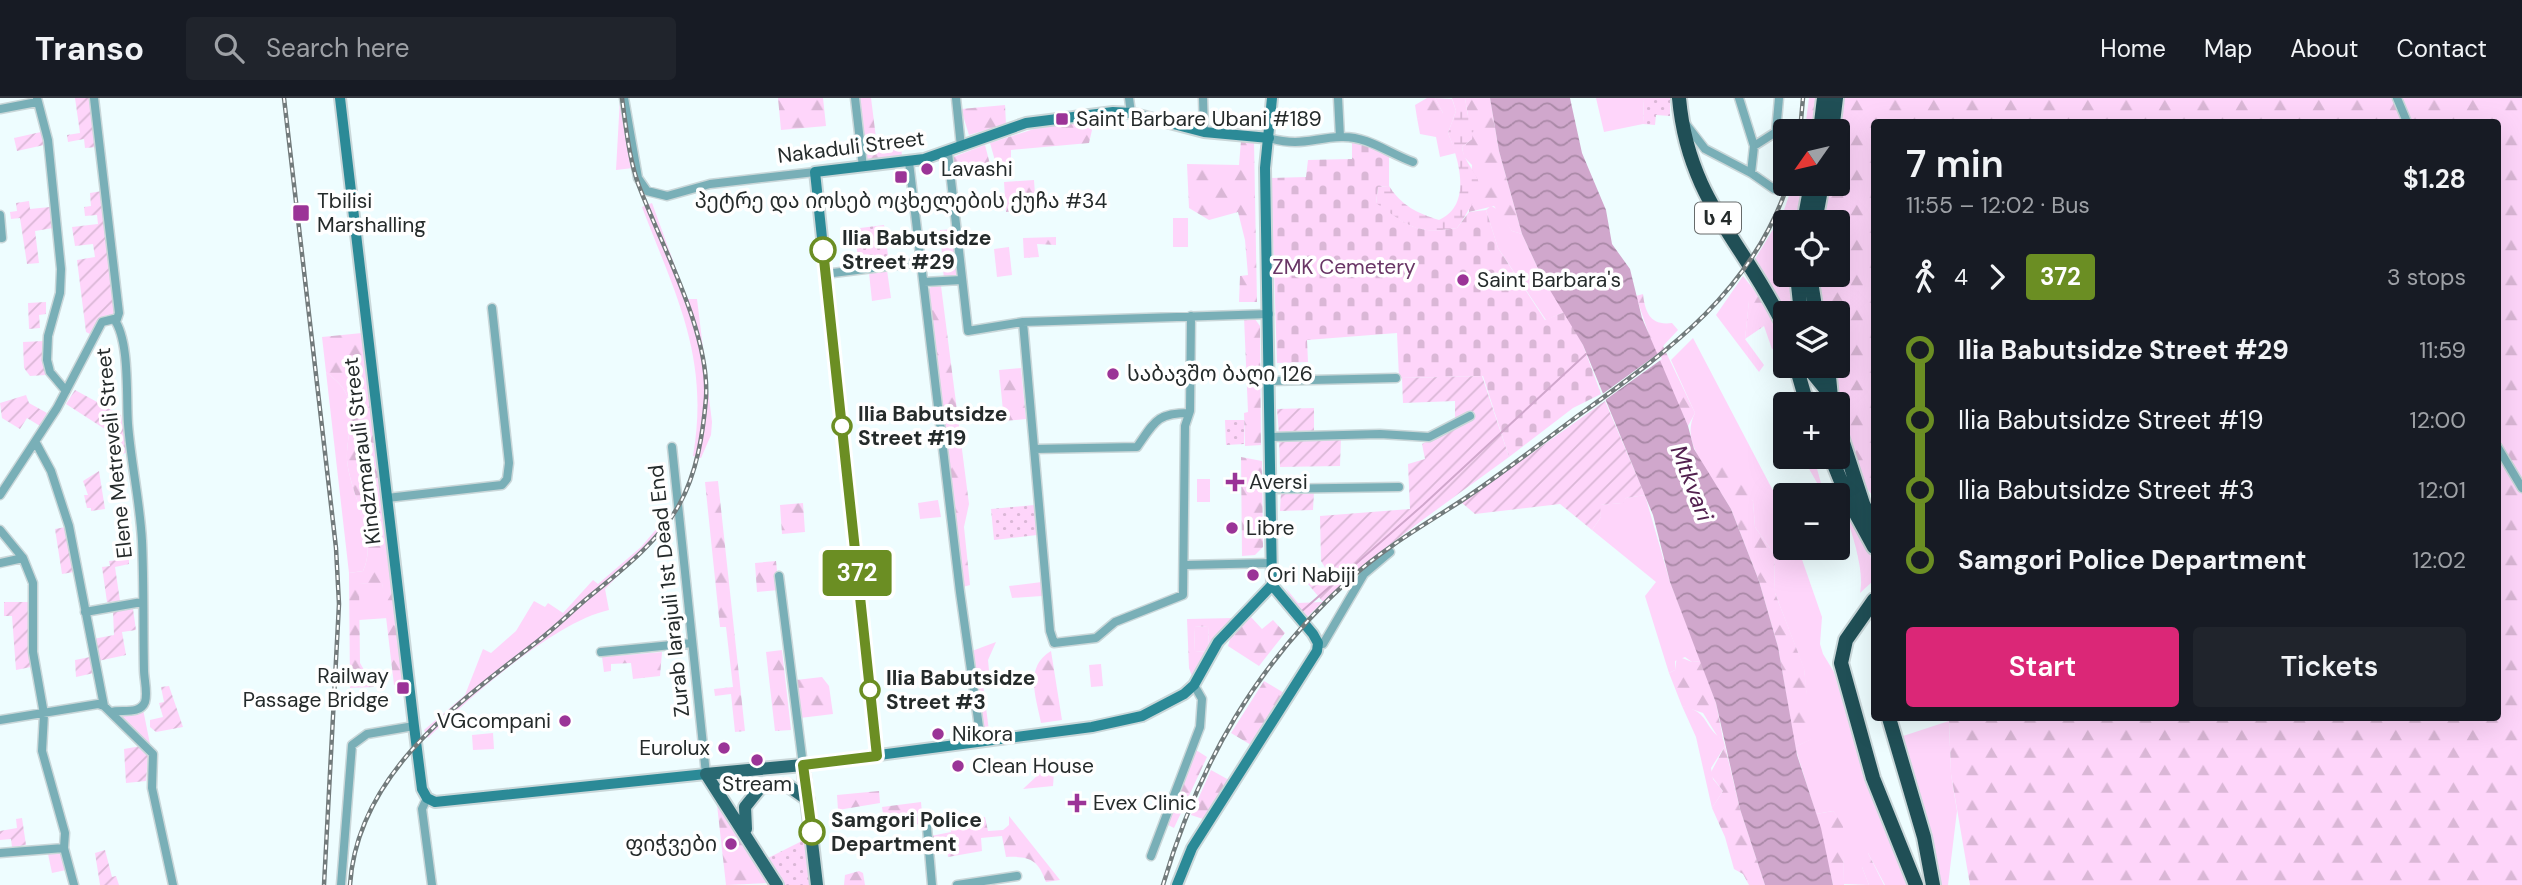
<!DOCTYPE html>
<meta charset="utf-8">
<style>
:root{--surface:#171b24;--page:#20242c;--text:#f1f3f6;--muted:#9ea1a6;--line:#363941;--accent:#db2777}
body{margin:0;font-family:"DM Sans","Noto Sans Georgian",sans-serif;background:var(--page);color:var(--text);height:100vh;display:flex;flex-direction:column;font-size:26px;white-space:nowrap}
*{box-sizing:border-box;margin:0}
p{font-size:23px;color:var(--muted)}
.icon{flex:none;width:38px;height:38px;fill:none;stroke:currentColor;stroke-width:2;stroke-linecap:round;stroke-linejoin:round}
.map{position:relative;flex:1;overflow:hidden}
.panel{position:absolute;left:1871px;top:21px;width:630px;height:602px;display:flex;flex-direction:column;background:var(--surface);border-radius:7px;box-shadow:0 7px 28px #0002}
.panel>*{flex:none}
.badge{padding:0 14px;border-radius:5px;font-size:24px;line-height:46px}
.needle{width:46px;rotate:236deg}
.buttons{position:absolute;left:1773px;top:21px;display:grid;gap:14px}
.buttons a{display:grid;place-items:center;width:77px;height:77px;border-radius:7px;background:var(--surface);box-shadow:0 7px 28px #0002;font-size:35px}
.map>.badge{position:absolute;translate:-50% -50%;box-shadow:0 0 0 4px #fff}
.legs{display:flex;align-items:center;gap:10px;height:77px;padding:0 35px;font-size:23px}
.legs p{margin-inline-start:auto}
.headline{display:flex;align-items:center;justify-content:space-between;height:119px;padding:0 35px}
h1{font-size:38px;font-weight:600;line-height:52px}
.primary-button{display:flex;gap:14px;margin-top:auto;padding:14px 35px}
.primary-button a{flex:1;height:80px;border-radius:7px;background:var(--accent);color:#fff;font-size:28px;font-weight:600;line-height:80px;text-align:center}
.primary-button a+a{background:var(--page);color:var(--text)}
ul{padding:0 35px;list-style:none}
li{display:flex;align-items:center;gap:24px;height:70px;font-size:26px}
li i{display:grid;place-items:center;width:10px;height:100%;margin:0 9px;background:currentColor}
li i::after{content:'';width:18px;height:18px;margin:-9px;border:5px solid;border-radius:50%;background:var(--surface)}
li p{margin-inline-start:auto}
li:first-child i{background:linear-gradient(#0000 50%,currentColor 0)}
li:last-child i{background:linear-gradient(currentColor 50%,#0000 0)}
header{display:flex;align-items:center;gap:42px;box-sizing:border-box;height:98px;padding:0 35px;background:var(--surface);border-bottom:2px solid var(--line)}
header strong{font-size:33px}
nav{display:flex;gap:38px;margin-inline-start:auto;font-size:24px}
.search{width:490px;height:63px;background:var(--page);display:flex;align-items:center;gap:18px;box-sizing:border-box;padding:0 24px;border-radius:7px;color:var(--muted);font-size:26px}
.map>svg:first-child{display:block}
</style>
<header>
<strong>Transo</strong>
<div class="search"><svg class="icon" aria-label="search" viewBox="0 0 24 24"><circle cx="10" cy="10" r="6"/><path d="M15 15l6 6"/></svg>Search here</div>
<nav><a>Home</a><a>Map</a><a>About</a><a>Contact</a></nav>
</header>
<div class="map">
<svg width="2522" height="787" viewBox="0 0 2522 787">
<defs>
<pattern id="forest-firs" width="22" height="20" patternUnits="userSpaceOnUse" patternTransform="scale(1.75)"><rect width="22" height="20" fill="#fed5fa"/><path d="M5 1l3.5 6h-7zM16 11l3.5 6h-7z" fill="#dab7d6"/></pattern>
<pattern id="wetland-marsh" width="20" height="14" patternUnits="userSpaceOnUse" patternTransform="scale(1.75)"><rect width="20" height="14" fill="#fed5fa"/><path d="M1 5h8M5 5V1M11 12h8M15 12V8" fill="none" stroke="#dab7d6"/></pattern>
<pattern id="cemetery-stones" width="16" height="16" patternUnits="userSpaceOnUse" patternTransform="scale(1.75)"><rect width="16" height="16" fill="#fed5fa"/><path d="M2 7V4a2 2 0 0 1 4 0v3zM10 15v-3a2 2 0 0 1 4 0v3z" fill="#dab7d6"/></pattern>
<pattern id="park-dots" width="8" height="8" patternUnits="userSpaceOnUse" patternTransform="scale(1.75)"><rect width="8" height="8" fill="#fed5fa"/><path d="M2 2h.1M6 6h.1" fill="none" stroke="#dab7d6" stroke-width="1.8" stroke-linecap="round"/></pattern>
<pattern id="garden-furrows" width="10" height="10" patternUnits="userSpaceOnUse" patternTransform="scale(1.75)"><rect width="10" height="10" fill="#fed5fa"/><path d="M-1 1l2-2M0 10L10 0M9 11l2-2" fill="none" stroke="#dab7d6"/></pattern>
<pattern id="water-waves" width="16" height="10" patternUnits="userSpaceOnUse" patternTransform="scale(1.75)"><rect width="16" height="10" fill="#d0a7cc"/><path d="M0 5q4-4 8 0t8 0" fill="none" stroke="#a988a6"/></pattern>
</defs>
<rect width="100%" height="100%" fill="#eefdff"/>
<path fill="#fed5fa" d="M620,0H623L633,70L616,72Z
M1435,0L1452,1L1456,13L1448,35L1456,55L1440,59L1436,39L1420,36L1417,20L1428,22L1443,15Z
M1596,0H1644L1643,26L1604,34Z
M1793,86H1804L1797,124H1785V177H1791L1795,215H1786L1752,166L1783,115Z
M652,105L687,201H697L712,324L711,337L701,360L693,358C710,260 676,198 642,109Z
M1491,108L1499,112L1512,133L1522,136L1542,179L1565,214L1546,222L1498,150L1486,112Z
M1173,120H1188V149H1173Z
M1009,149L1012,177L997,179L994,151Z
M887,172L891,200L872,203L869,175Z
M1743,178L1758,197L1749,203L1745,241L1764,267L1759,274L1716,217Z
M1693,240L1780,406L1785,418V450H1798L1822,519L1820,546L1823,556L1834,574L1857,652L1908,787H1885L1868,755L1862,769L1869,787L1844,786L1842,725L1833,713L1816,716L1795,649L1811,641L1804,571L1775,495L1774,456L1755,429L1753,403L1717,364H1701C1692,347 1686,333 1695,315L1671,262Z
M326,274C336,282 345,289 349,303C354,319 346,344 347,362C350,397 379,439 363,473L349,475Z
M1814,360L1824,396V397L1804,362Z
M1828,365L1847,416L1870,455L1874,482L1860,495C1867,463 1838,399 1828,365Z
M1197,381H1210V404H1197Z
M1645,397L1670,484L1701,563L1692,564L1685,559L1675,563V572L1669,575L1645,498L1656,484L1592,432L1601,419L1599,407L1622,405L1626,400Z
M938,402L941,419L920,421L918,405Z
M670,415L672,423L605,491L609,512C554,524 469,600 428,640L424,632L465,597L483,551L491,555L516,533L534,503L545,509L548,505L563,515L593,482L598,486L641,449Z
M382,484L388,520L359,522V486Z
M1042,484V498L1012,500L1009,488Z
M1285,489L1298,505L1323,504L1306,520L1296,509Z
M1208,528L1209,553L1195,554L1194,529Z
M996,544L988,562L990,583L983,586L989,633L986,634L982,629L972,553Z
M1101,566L1103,588L1091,589L1089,567Z
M1682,608C1710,613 1704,632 1723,641L1725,648L1711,670L1713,681L1723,693L1712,710L1696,639Z
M143,611L150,646L117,616Z
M1949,623L1951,676L1957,713L1948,787H1939L1900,639Z
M493,635L494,651L473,652L472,637Z
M1055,661L1053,688L1023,691Z
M62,755L66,772L52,775L48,756Z"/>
<path fill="url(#forest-firs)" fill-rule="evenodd" d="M778,0H823L826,28L781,32Z
M858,0H871L877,48L901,47L902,59L865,64Z
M1427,0H1435L1443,15L1440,29L1417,20L1415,7Z
M1465,0H1490L1499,53L1522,136L1512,133L1494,108L1469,114L1472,67L1464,59L1462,49L1472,41Z
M1809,0H1818L1813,33L1805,31Z
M1838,0H2522V787H1970L1951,676L1949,620H2497V24H1874V399C1842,364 1839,312 1831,268H1838V215H1820L1814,177H1838V124H1819L1827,86H1838Z
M1005,7L1006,26L969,37L961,11Z
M1088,23L1092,32L1089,45L1011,52V72L998,73L990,45L1034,31Z
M1241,43L1254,44L1257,204H1239L1240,178L1248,177L1245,142L1238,114L1209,122L1189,110L1187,66L1239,67Z
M985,47L992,74L956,78L953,59Z
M1034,82L1036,111L1006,114L1004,84Z
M955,131L959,180L944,182L940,132Z
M1056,139V147L1037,146L1039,159L1024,160L1023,140Z
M932,188H941L969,406L964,429L970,487L963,489L927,193Z
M1643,196C1645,215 1651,228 1672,225L1678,232L1663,248L1695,315L1688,328L1656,258L1636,198Z
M1758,197L1784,239L1785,247L1772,251L1764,228L1745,241L1749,202Z
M1244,219L1255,221L1260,228L1261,347L1245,348L1244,315L1248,314Z
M362,235L404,587H394L382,485L359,486L360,565L374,589L350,590L349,475L363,473C379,439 350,397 347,362C346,344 354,319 349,303C345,289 336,282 326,274L322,239Z
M1021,270L1026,321L1004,323L999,272Z
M1241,359L1262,363L1263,449L1255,457L1242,458Z
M1701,364H1717L1731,371L1753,403L1755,429L1774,456L1775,495L1804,570L1812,641L1795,649L1778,549L1759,483L1731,411Z
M718,383L745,633L735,634L731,596L715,598L714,591L733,589L726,529H720L705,384Z
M803,405L805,434L782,436L780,407Z
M776,463L779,492L757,494L755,465Z
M1251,519L1262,531L1273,522L1285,535L1259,568L1228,548L1230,541Z
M1234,520L1193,581L1189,570L1187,521ZM1208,528L1209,553L1195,554L1194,529Z
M782,552L791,632L775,633L766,554Z
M1051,553L1062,622L1041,625C1036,599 1024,569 1051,553Z
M662,554L660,578L633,581L631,565L611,566V573L604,574L602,559Z
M1677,558L1692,564L1701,563L1716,605L1723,641L1718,639L1703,615L1682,608L1669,575L1675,572Z
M822,579L829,588L833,616L800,620L796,582Z
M1264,583L1284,595L1251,647L1231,635Z
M1725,648L1740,711L1765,787H1749L1743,776L1734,771L1725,739L1712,710L1723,693L1710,676Z
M1196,652L1207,659L1174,730L1166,726Z
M1211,672L1229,682L1203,721L1191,717Z
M879,693L880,705L838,712L837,697Z
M921,704L922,715L917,716L919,726L905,728L903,719L884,722L882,709Z
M717,707L767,785L726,787Z
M1833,713L1843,725L1844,787H1833L1816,716Z
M1009,718L1060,782L1046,784C1038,761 1029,758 1006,759L1002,738L981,740L982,753L948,759L947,749L933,752L931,738L951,734L949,723L985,719L988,733L1003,732L1009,727Z
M1862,751L1868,755L1884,787H1869L1862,769Z
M859,773L863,775L865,787H844L845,777Z"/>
<path fill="url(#wetland-marsh)" d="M1452,0H1465L1468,18L1474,29L1472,41L1462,49C1464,66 1479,74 1481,94C1471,105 1467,117 1457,130C1417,137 1408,128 1376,106L1378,89L1389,88C1402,108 1417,115 1439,122C1473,107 1459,62 1448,35L1456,13Z"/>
<path fill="url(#cemetery-stones)" d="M1352,42L1366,45L1389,59V88L1378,89L1376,105C1408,128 1417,137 1457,130L1469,114L1486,112L1498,150L1545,222L1565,214L1583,247L1601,296L1573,310L1509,359L1483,278L1399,280L1397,235L1307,242L1308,264L1277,265L1271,80L1306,79L1308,62L1352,61Z"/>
<path fill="url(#park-dots)" d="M1644,0H1670V18L1656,17L1655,27L1643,26Z
M884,127L889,165L859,169L856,144L862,143L860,130Z
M1225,322H1244V346L1226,347Z
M1034,407L1037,437L994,442L991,411Z
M805,731L811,787H781L768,760L800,744Z"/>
<path fill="url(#garden-furrows)" d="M75,0H92L97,49L85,50L84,41L68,44L67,37L80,35Z
M41,34L44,47L17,53L14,40Z
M102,93L117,215L115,218L106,217L92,237L86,234L77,162L95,159L93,146L75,148L72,129L98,126L97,117L85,118L84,109L91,108L90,95Z
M29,103L30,111L50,109L53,130L35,133L39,165L27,166L20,120L11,121L10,114L17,113L16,105Z
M46,204V216L39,217L40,230L29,231L28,205Z
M44,243L46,277L30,278L24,270L23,244Z
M1482,278L1509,359C1446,406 1380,449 1323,504L1308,486L1326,471L1321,463L1320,418L1410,411L1408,366L1425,361L1422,346L1463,325L1455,323V303L1403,305L1402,280Z
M75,292L121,317L127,354L120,358L111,335L66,306Z
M26,297L29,305L47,315L40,328L27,320L20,331L2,320L0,305Z
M1605,303L1645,397L1626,400L1623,405L1600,407L1601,419L1592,432L1560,406L1475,416L1462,405Z
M1314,310V335L1279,336L1277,311Z
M1341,339L1340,368L1280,369L1279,341Z
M99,373L105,411L91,413V410H87L84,397H88L83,383Z
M1281,393L1314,394L1313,412L1280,413Z
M66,429L74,474L62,476L55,431Z
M129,461V466L115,469L120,503L107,504L102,469L110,468L109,463Z
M4,504H30L31,569L16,572L12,518H4Z
M133,511L136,532L122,534L126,557L98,563L93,541L114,537L113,513Z
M90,559L94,575L76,579L75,562Z
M169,588L183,629L156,634L150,629V622L163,619L159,605L164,604L161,589Z
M141,648L148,658L146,683L126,685L124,651Z
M22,720L26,747L12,749L11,741L0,742V733L17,730L16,721Z
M105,752L112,779L116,778L119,787H100L95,755Z"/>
<path fill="url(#water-waves)" d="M1490,0H1570L1582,55L1606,112L1612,146L1630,171L1642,220L1688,328L1694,351L1731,411L1759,483L1778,549L1797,657L1821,730L1833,787H1765L1740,711L1716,605L1670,484L1653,417L1583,247L1542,179L1522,136L1499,53Z"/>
<path fill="#eefdff" d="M1659,255L1662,261L1601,305V297Z"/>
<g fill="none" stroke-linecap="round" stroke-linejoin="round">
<path stroke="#d0a7cc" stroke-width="2" d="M1302,513L1423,407L1586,256"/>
<defs>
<path id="street" d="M37,0L48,42L61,171L60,195L48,238L47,262L50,274L66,293
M94,0L119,215L116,224
M624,0L638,80L647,93L667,98L710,86L815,74
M855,0L863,69
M956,0L961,49
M1129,0L1131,15
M1203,0L1204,34
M1338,0L1340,39
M1739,0L1754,48
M2397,0L2407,24
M0,11L37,4
M1685,25L1705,51L1751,75L1774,91
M1269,40C1301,49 1312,40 1341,39C1368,38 1388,55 1413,64
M948,55L968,233L1023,224L1269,216
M909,64L960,494L981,643
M1751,75L1754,48L1776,34L1779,0
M0,117L2,140
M825,176L921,164
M924,184L962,182
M1023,224L1050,533L1054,545L1096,540L1115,524L1183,497L1185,328L1190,313L1191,218
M1269,283L1396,280
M1270,339L1380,336L1429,339L1470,318
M36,345L51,373L69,428L104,608
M2497,348L2522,390
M672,349L706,676
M1034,351L1137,349C1155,323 1157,315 1189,315
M1271,391L1399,389
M0,397L57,310L102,224L114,221C130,243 126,298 128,326C131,365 140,404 142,443C144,486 143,529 144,572C144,581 148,595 145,604C140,617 121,611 111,614
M387,400L502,387L507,381L509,365L492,210
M0,432L23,460L33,485V554L44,616L42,653L65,735L64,750L74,787
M0,465L23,460
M1186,467L1272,465
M779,478L803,667
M85,514L142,504
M1318,545L1323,546L1364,476L1390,454
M601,554L692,545
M0,622L98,606L104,608L153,656L152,690L173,787
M427,700L422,711L432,787
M926,718L932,787
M0,755L64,750
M1151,758L1200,629L1202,601L1194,587
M341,787L352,647L367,636L414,628
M957,787L1017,778"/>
<path id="secondary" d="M340,0L414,628L422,691L427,700L435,704L706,676
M877,658L815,74L924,61L1026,25L1113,14L1131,15L1204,34L1269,40
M803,667L1092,629L1142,618L1184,596L1194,587L1218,544L1272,487
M1177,787L1192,750L1317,553L1318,545L1313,536L1272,487L1265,70L1272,0"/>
<path id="primary" d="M746,731L745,709L761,689L787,687L808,702
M777,787L706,676L803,667L817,787"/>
<path id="highway" d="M1679,0C1688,102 1744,144 1785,230
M1820,33L1824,0
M1832,33L1836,0
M1804,124L1811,86
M1815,124L1822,86
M1797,177L1801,215
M1810,177L1816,215
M1796,268L1807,306
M1807,268L1825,290L1831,306
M1828,268L1831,300
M1838,329L1863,406L1874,428
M1831,359L1849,403L1874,449
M1874,502L1846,542L1841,565L1873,680L1916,787
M1889,620L1924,739L1933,787"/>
</defs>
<use href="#street" stroke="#cad7d9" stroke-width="11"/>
<use href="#secondary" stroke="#cad7d9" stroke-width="14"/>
<use href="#primary" stroke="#cad7d9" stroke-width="16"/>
<use href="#highway" stroke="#cad7d9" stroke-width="18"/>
<use href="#street" stroke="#79afb7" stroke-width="8"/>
<use href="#secondary" stroke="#2b8a97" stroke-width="10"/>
<use href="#primary" stroke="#2a6a73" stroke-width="12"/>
<use href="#highway" stroke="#204f56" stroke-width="14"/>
<defs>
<path id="rail" d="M284,0L336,450L339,506L324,787
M1800,33L1803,0
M350,787C357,676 458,605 538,543C556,529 573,512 590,498C622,472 659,443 679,407C697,375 703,336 706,300C710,235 662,149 639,88C629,61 626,29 622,0
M1163,787C1199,665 1256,566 1351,480C1385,449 1426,426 1464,401C1503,375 1541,345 1579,317C1668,253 1751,195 1788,86"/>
</defs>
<use href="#rail" stroke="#727b7c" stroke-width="4.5"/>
<use href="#rail" stroke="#fff" stroke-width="2" stroke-dasharray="5" stroke-linecap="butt"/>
</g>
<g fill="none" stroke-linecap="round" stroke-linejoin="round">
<defs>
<path id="line-1" d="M812,734L803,667L877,658L823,152"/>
</defs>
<use href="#line-1" stroke="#fff" stroke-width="16"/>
<use href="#line-1" stroke="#6b8e23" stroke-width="10"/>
</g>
<g fill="#9b3497" stroke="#fff" stroke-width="2.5">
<rect x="1055" y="14" width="14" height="14" rx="3.5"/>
<circle cx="927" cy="71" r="7"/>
<rect x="894" y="72" width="14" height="14" rx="3.5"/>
<rect x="292" y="106" width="18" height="18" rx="3.5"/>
<circle cx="1463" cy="182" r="7"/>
<circle cx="1113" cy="276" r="7"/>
<path d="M1231.5 373.5h7v7h7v7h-7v7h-7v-7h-7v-7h7z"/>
<circle cx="1232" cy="430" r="7"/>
<circle cx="1253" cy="477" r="7"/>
<rect x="396" y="583" width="14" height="14" rx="3.5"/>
<circle cx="565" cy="623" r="7"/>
<circle cx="938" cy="636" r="7"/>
<circle cx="724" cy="650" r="7"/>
<circle cx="757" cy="662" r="7"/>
<circle cx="958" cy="668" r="7"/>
<path d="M1073.5 694.5h7v7h7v7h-7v7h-7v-7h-7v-7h7z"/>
<circle cx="731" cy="746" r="7"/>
</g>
<g fill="#fff" stroke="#6b8e23" stroke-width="3.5">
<circle cx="823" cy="152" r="12"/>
<circle cx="842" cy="328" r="9"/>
<circle cx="870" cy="592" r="9"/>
<circle cx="812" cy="734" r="12"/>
</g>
<g text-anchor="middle" stroke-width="7" stroke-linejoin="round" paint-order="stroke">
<rect fill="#fff" stroke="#666b6b" stroke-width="2" x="1695" y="104.5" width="46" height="31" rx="5"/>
<g font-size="19" font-weight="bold" fill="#252b2b">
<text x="1718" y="127">ს 4</text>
</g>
<g font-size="21" fill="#252b2b" stroke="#fff" text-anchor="start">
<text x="1076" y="28">Saint Barbare Ubani #189</text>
<text x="941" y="78">Lavashi</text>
<text x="317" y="110">Tbilisi<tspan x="317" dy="24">Marshalling</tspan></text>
<text x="901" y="110" text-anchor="middle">პეტრე და იოსებ ოცხელების ქუჩა #34</text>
<text x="1477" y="189">Saint Barbara's</text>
<text x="1127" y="283">საბავშო ბაღი 126</text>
<text x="1249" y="391">Aversi</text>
<text x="1246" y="437">Libre</text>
<text x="1267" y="484">Ori Nabiji</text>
<text x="389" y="585" text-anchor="end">Railway<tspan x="389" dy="24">Passage Bridge</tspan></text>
<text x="551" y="630" text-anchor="end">VGcompani</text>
<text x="952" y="643">Nikora</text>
<text x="710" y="657" text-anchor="end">Eurolux</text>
<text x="972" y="675">Clean House</text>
<text x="757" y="693" text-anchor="middle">Stream</text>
<text x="1093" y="712">Evex Clinic</text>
<text x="717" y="753" text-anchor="end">ფიჭვები</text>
</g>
<g font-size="21" fill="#252b2b" stroke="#fff">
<text transform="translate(851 49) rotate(-7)" y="7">Nakaduli Street</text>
<text transform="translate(362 353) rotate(-97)" y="7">Kindzmarauli Street</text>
<text transform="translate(114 355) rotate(-96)" y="7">Elene Metreveli Street</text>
<text transform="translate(669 493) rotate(-96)" y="7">Zurab Iarajuli 1st Dead End</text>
</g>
<g font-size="21" font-weight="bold" fill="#252b2b" stroke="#fff" text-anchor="start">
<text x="842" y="147">Ilia Babutsidze<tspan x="842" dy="24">Street #29</tspan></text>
<text x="858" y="323">Ilia Babutsidze<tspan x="858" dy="24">Street #19</tspan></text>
<text x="886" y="587">Ilia Babutsidze<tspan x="886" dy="24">Street #3</tspan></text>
<text x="831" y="729">Samgori Police<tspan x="831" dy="24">Department</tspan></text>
</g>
<g font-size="21" fill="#693666" stroke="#fff">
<text x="1344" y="176">ZMK Cemetery</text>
</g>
<g font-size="23" font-style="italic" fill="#52204f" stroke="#fff">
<text transform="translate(1692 385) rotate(69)" y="8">Mtkvari</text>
</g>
</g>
</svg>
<div class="buttons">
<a><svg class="needle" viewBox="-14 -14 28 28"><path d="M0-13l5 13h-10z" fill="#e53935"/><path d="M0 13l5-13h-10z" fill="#9ea1a6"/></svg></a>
<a><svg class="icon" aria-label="locate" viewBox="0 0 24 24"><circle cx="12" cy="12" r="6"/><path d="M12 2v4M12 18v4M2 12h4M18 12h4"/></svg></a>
<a><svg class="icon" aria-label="layers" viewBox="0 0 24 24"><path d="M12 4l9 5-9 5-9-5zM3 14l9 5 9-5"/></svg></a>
<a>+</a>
<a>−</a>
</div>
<b class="badge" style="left:857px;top:475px;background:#6b8e23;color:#fff">372</b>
<section class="panel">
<div class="headline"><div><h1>7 min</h1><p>11:55 – 12:02 · Bus</p></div><b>$1.28</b></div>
<div class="legs"><svg class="icon" aria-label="walk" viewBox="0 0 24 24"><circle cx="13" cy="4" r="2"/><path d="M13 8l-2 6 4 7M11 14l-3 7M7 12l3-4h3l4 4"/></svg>4<svg class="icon" aria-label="forward" viewBox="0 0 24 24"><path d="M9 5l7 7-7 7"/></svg><b class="badge" style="background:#6b8e23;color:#fff">372</b><p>3 stops</p></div>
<ul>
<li><i style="color:#6b8e23"></i><b>Ilia Babutsidze Street #29</b><p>11:59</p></li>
<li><i style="color:#6b8e23"></i><span>Ilia Babutsidze Street #19</span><p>12:00</p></li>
<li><i style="color:#6b8e23"></i><span>Ilia Babutsidze Street #3</span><p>12:01</p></li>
<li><i style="color:#6b8e23"></i><b>Samgori Police Department</b><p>12:02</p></li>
</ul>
<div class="primary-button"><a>Start</a><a>Tickets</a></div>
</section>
</div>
